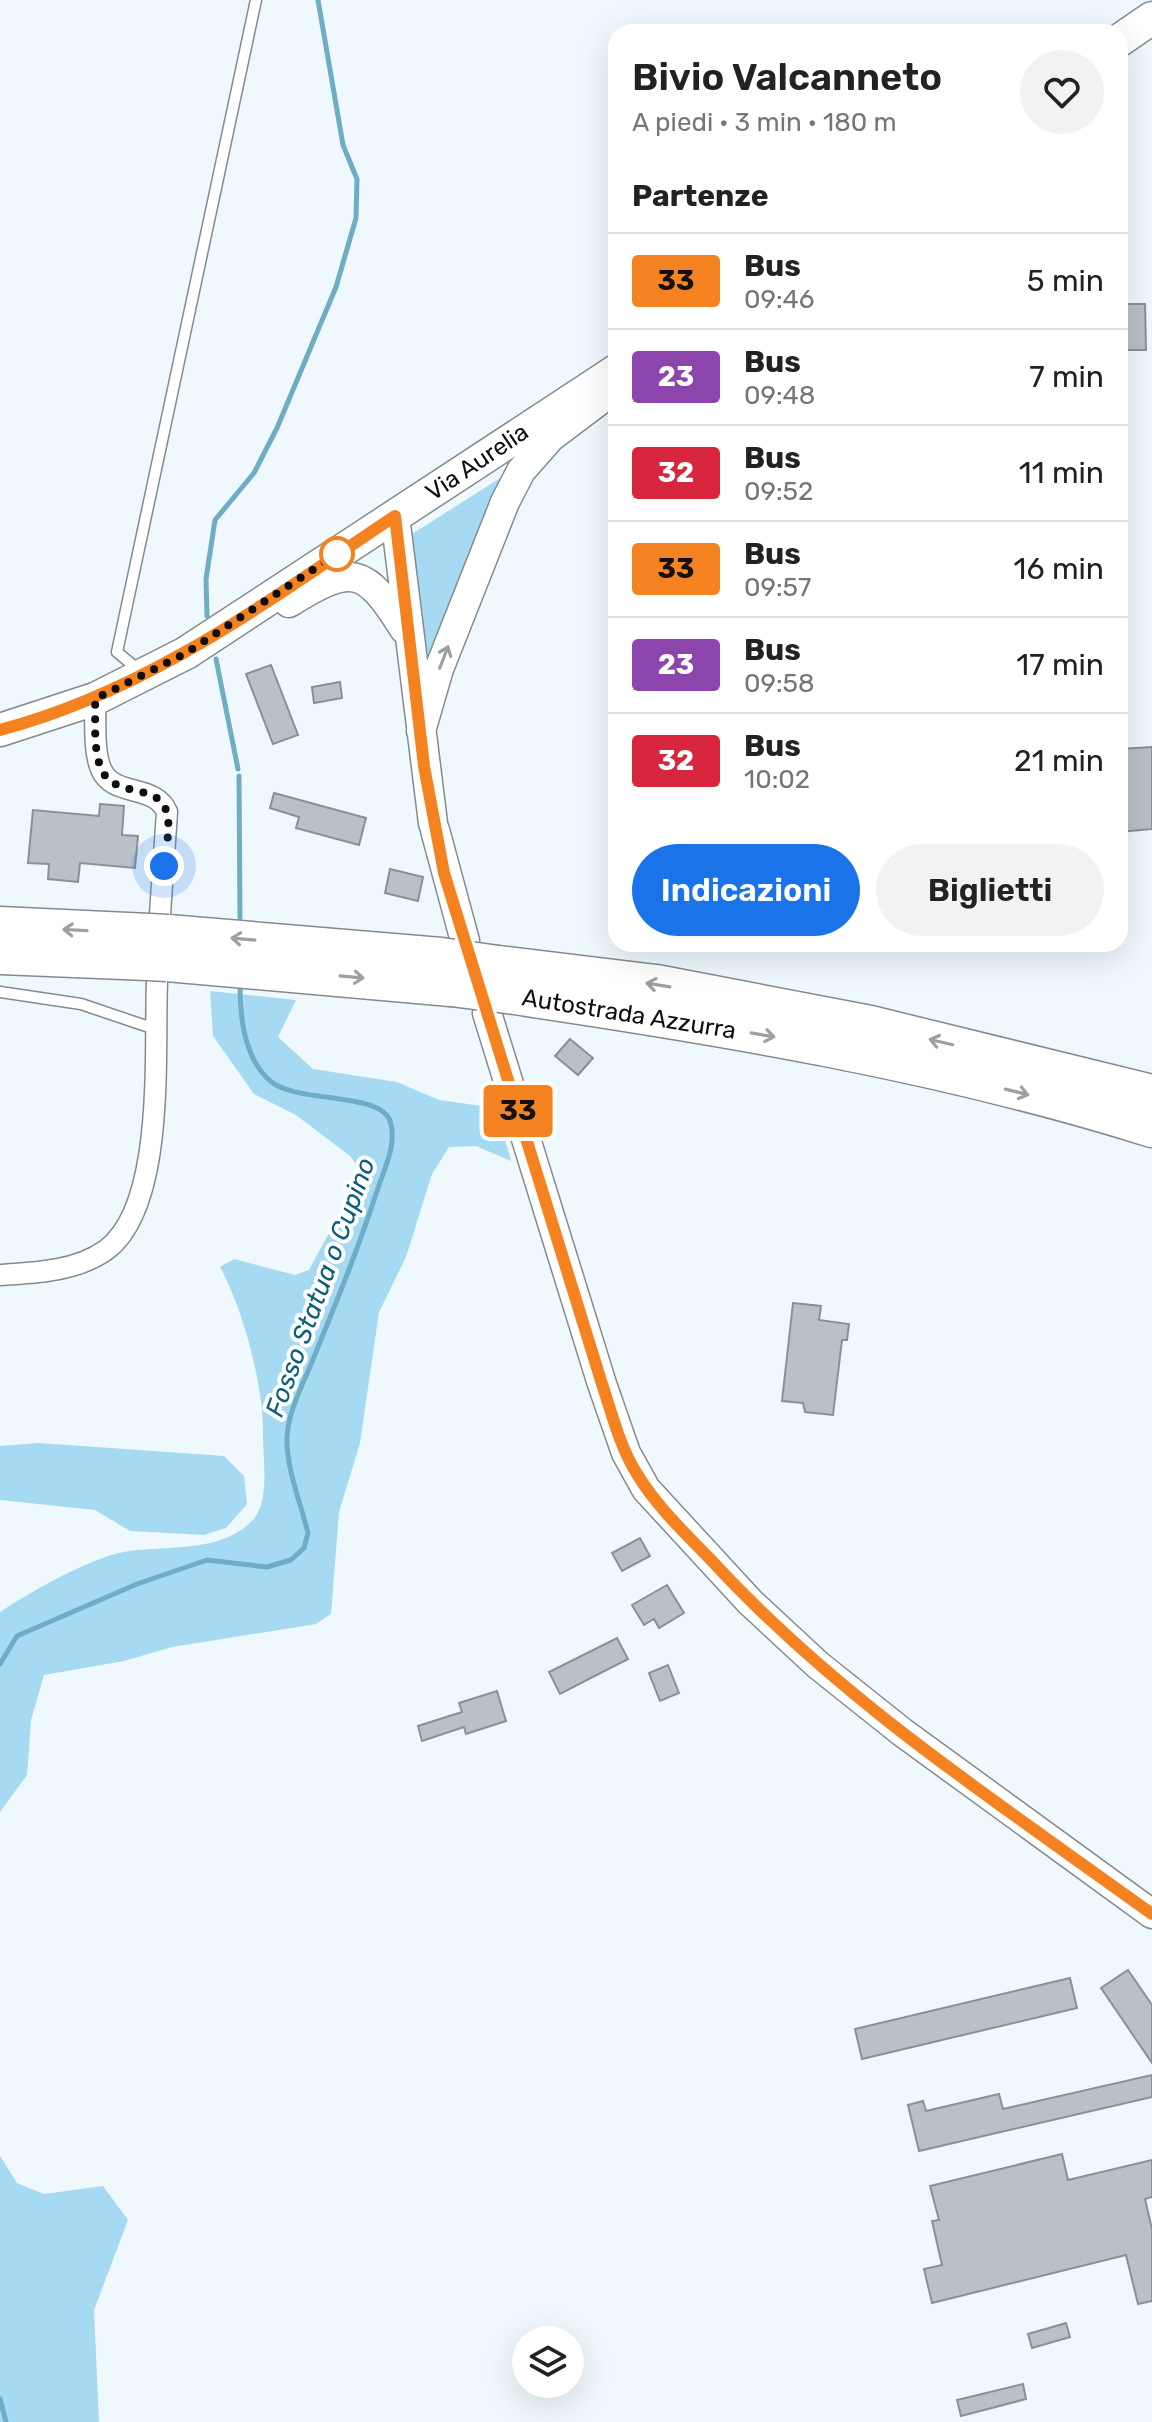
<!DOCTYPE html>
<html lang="it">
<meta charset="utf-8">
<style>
:root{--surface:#fff;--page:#f2f2f2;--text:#222;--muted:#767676;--line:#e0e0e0;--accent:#1a73e8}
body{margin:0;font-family:Rubik,sans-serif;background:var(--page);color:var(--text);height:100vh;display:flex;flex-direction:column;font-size:30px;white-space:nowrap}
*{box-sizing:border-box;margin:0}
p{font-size:26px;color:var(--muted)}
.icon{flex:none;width:44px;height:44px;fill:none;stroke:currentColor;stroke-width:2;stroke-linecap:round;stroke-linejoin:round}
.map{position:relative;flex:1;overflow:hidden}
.side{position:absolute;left:608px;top:24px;width:520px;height:928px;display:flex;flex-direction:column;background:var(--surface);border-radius:24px;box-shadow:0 8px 32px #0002}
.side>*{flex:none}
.badge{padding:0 16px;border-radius:6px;font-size:28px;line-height:52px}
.tools{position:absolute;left:512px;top:2326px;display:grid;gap:16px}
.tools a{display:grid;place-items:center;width:72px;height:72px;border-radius:50%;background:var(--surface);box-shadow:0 8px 32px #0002;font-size:40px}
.you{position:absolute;width:40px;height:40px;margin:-20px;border:6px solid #fff;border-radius:50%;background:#1a73e8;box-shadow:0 0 0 12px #1a73e833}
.map>.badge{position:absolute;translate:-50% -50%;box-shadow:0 0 0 4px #fff}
h2{padding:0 24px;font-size:30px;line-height:72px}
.round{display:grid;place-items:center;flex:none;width:84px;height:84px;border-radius:42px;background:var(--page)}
.summary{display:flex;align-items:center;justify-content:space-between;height:136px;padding:0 24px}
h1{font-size:38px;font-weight:600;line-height:60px}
.action{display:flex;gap:16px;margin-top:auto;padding:16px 24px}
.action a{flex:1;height:92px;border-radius:48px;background:var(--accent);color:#fff;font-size:32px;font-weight:600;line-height:92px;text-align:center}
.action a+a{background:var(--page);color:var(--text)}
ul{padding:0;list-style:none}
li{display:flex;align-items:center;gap:24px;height:96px;padding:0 24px;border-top:2px solid var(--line)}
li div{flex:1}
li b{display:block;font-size:30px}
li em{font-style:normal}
li .badge{min-width:88px;font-weight:700;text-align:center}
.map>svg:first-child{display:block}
</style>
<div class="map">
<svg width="1152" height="2422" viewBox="0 0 1152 2422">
<rect width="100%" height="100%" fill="#eff8fc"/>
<path fill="#a5daf2" d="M502,477L503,483L432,652L424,653L412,534Z
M210,991L296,1000L278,1037L313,1069L397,1082L439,1100L496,1108L511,1161L476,1146L449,1147L432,1174L406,1257L379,1312L360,1443L339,1512L331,1614L316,1624L172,1647L124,1661L44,1675L31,1720L27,1775L0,1812V1612C34,1590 69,1570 108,1556C152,1541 215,1559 253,1520C270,1501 263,1460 263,1436C264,1387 244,1311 220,1267L234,1259L295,1275L309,1270L362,1172L350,1156L296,1115L254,1094L213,1036Z
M39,1443L224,1456L244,1476L247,1504L226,1528L204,1535L130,1531L95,1510L0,1500V1446Z
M0,2156L17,2183L44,2194L103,2186L128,2220L94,2310L99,2422H0Z"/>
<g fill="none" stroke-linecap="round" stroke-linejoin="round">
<path stroke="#6fadc7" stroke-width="5" d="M207,616L206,579L215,520L254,473L277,428L336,287L356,218L357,179L343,145L318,0
M216,659L238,769
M239,776L240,918
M0,1664L17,1636L137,1584L207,1560L267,1567L291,1560L304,1548L308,1533C301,1504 286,1468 287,1438C288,1409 306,1379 316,1352C338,1298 360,1244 378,1188C385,1167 396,1146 391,1124C384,1089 292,1106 267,1078C245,1056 240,1017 240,987
M0,2399L6,2422"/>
</g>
<path fill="#b8c1c5" stroke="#899195" stroke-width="2" d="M1126,304H1145L1146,350H1127Z
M271,665L298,735L273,744L246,674Z
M340,682L342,698L314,703L312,687Z
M1152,747V829L1120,832V749Z
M274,793L366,818L359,845L296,828L299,817L270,808Z
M100,804L124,806L122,835L138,836L135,868L80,863L78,882L48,879L49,864L28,863L33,810L99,816Z
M390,869L423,877L418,901L385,893Z
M570,1039L593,1058L578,1075L555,1056Z
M793,1303L821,1306L819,1320L849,1324L847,1340H842L833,1415L805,1412L803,1403L782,1401Z
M640,1538L650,1556L622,1571L612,1553Z
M667,1585L684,1613L659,1628L654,1619L644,1625L632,1605Z
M617,1638L628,1659L560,1694L549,1672Z
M668,1665L679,1693L660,1701L649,1673Z
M497,1691L506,1721L466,1734L464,1727L422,1741L418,1726L462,1712L459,1703Z
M1128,1970L1152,2005V2063L1101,1988Z
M1070,1978L1077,2008L862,2059L855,2029Z
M1152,2075V2097L919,2151L908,2105L923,2101L926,2111L999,2094L1003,2109Z
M1062,2154L1068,2180L1152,2160V2197L1145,2199L1152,2229V2301L1138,2304L1126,2255L932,2303L924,2269L942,2265L932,2221L939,2220L930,2186Z
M1066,2323L1070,2337L1032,2348L1028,2334Z
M1023,2384L1026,2399L961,2416L957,2400Z"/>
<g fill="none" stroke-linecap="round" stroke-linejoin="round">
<defs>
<path id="service" d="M141,672L117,652L256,0
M0,992L81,1004L155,1029"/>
<path id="minor" d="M95,699C96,720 93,750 101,769C113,798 155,783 167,812L160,914
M0,1275C35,1273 77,1271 106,1250C166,1206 154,1051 157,981"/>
<path id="secondary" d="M395,516L433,823
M289,603C353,563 365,567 404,629
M421,731L439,669L505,502L521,471L551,437L616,388
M435,830L465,941
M487,1013L602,1384L626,1453L646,1489L750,1602L818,1665L902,1732L1152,1914"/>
<path id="primary" d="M1120,40L1152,18
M0,730L95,699L186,653L616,371"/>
<path id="motorway" d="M0,926L149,933
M168,934L441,957
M0,955L148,961
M167,962L451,987
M498,965L656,984L870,1025L1152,1094
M507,994C724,1026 942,1062 1152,1128"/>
</defs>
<use href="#service" stroke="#838b8f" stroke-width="13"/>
<use href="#minor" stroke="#838b8f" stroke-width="23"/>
<use href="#secondary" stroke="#838b8f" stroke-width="31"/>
<use href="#primary" stroke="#838b8f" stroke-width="35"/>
<use href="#motorway" stroke="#838b8f" stroke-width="41"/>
<use href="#service" stroke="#fff" stroke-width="10"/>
<use href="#minor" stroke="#fff" stroke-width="20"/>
<use href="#secondary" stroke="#fff" stroke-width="28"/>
<use href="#primary" stroke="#fff" stroke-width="32"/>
<use href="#motorway" stroke="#fff" stroke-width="38"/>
<defs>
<path id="motorway-bridge" d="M149,933L168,934
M441,957L498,965
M148,961L167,962
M451,987L507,994"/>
</defs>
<use href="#motorway-bridge" stroke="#838b8f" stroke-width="41" stroke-linecap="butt"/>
<use href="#motorway-bridge" stroke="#fff" stroke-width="38"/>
</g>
<defs><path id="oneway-shaft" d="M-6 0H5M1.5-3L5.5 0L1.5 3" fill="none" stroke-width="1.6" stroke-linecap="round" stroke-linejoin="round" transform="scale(2)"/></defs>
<g stroke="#9e9f9f">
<use href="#oneway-shaft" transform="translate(444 657) rotate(-69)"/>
<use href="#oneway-shaft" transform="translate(75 930) rotate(-177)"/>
<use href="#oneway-shaft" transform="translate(243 939) rotate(-175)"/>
<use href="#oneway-shaft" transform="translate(352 977) rotate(5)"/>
<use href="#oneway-shaft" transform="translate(658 985) rotate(-171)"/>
<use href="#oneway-shaft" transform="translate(763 1035) rotate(10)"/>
<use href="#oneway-shaft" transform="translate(941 1042) rotate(-167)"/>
<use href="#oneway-shaft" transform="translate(1017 1092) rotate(14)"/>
</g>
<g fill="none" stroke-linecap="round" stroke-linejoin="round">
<defs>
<path id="line" d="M0,730C149,691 269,600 395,516L424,766L444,873L602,1384C612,1414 620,1447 637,1474C657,1507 686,1534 712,1561C840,1700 1000,1804 1152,1914"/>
</defs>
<use href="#line" stroke="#fff" stroke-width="18"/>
<use href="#line" stroke="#f58220" stroke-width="12"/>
<path stroke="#0c0e10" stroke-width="8" stroke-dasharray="0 14.4" d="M164,866C165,850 172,826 166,810C158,785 117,796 104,774C92,755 96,721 95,699L186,653L337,554"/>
</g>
<circle fill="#fff" stroke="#f58220" stroke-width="4" cx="337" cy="554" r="16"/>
<g text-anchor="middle" stroke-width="8" stroke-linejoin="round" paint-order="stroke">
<g font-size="24" fill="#0c0e10" stroke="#fff">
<text transform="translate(477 462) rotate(-34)" y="8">Via Aurelia</text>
<text transform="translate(629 1014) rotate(9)" y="8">Autostrada Azzurra</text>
</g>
<g font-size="26" font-style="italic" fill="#0c5e7a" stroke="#fff">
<text transform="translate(320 1287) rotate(-70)" y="9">Fosso Statua o Cupino</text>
</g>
</g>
</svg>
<div class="tools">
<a><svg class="icon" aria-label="layers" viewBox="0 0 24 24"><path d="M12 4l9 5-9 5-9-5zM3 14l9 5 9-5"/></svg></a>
</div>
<div class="you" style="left:164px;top:866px"></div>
<b class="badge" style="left:518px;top:1111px;background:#f58220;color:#111">33</b>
<section class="side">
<div class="summary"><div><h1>Bivio Valcanneto</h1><p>A piedi · 3 min · 180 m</p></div><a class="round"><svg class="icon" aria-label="heart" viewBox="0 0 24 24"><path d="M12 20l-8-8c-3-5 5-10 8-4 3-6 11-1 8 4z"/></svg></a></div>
<h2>Partenze</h2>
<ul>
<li><span class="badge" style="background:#f58220;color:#111">33</span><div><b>Bus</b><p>09:46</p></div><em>5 min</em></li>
<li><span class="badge" style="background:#8e44ad;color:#fff">23</span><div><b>Bus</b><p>09:48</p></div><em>7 min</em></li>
<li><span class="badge" style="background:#d7263d;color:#fff">32</span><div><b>Bus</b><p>09:52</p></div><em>11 min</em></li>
<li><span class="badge" style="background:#f58220;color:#111">33</span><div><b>Bus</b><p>09:57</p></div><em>16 min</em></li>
<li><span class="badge" style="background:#8e44ad;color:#fff">23</span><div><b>Bus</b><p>09:58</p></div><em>17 min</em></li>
<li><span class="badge" style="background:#d7263d;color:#fff">32</span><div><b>Bus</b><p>10:02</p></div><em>21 min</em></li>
</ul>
<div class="action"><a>Indicazioni</a><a>Biglietti</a></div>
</section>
</div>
